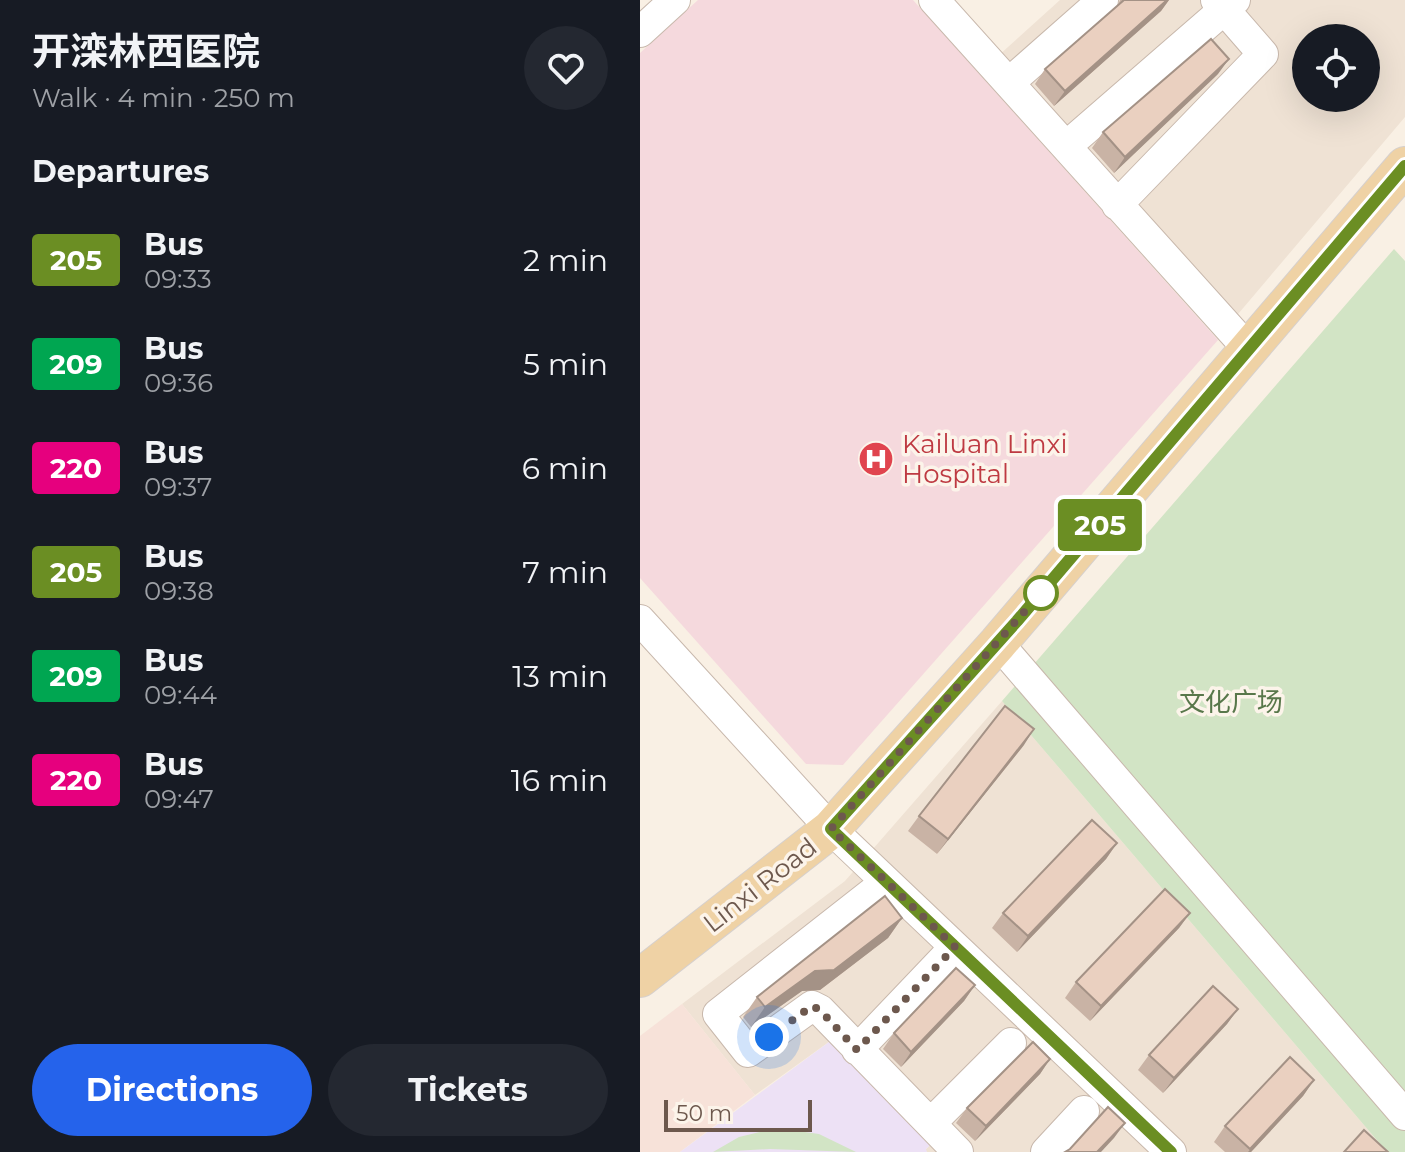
<!DOCTYPE html>
<meta charset="utf-8">
<style>
:root{--surface:#171b24;--page:#242831;--text:#f1f3f6;--muted:#9ea1a6;--accent:#2563eb}
body{margin:0;font-family:Montserrat,"Noto Sans SC",sans-serif;background:var(--page);color:var(--text);height:100vh;display:flex;flex-direction:column;font-size:30px;white-space:nowrap}
*{box-sizing:border-box;margin:0}
p{font-size:26px;color:var(--muted)}
.icon{flex:none;width:44px;height:44px;fill:none;stroke:currentColor;stroke-width:2;stroke-linecap:round;stroke-linejoin:round}
.map{position:relative;flex:1;overflow:hidden}
.drawer{display:flex;flex-direction:column;background:var(--surface);width:640px}
.drawer>*{flex:none}
.badge{padding:0 16px;border-radius:6px;font-size:28px;line-height:52px}
.buttons{position:absolute;left:652px;top:24px;display:grid;gap:16px}
.buttons a{display:grid;place-items:center;width:88px;height:88px;border-radius:50%;background:var(--surface);box-shadow:0 8px 32px #0002;font-size:40px}
.scale{position:absolute;left:24px;bottom:20px;width:148px;box-sizing:border-box;padding-left:8px;border:4px solid #6d584d;border-top:0;font-size:22px;line-height:28px;white-space:nowrap;color:#6d584d;-webkit-text-stroke:6px #fcf4ea;paint-order:stroke}
.you{position:absolute;width:40px;height:40px;margin:-20px;border:6px solid #fff;border-radius:50%;background:#1a73e8;box-shadow:0 0 0 12px #1a73e833}
.map>.badge{position:absolute;translate:-50% -50%;box-shadow:0 0 0 4px #fff}
h2{padding:0 32px;font-size:30px;line-height:72px}
.round{display:grid;place-items:center;flex:none;width:84px;height:84px;border-radius:42px;background:var(--page)}
.summary{display:flex;align-items:center;justify-content:space-between;height:136px;padding:0 32px}
h1{font-size:38px;font-weight:700;line-height:60px}
.primary-button{display:flex;gap:16px;margin-top:auto;padding:16px 32px}
.primary-button a{flex:1;height:92px;border-radius:48px;background:var(--accent);color:#fff;font-size:32px;font-weight:700;line-height:92px;text-align:center}
.primary-button a+a{background:var(--page);color:var(--text)}
ul{padding:0;list-style:none}
li{display:flex;align-items:center;gap:24px;height:104px;padding:0 32px}
li div{flex:1}
li b{display:block;font-size:30px}
li em{font-style:normal}
li .badge{min-width:88px;font-weight:700;text-align:center}
main{display:flex;flex:1;min-height:0}
.map>svg:first-child{display:block}
</style>
<main>
<section class="drawer">
<div class="summary"><div><h1>开滦林西医院</h1><p>Walk · 4 min · 250 m</p></div><a class="round"><svg class="icon" aria-label="heart" viewBox="0 0 24 24"><path d="M12 20l-8-8c-3-5 5-10 8-4 3-6 11-1 8 4z"/></svg></a></div>
<h2>Departures</h2>
<ul>
<li><span class="badge" style="background:#6b8e23;color:#fff">205</span><div><b>Bus</b><p>09:33</p></div><em>2 min</em></li>
<li><span class="badge" style="background:#00a651;color:#fff">209</span><div><b>Bus</b><p>09:36</p></div><em>5 min</em></li>
<li><span class="badge" style="background:#e6007e;color:#fff">220</span><div><b>Bus</b><p>09:37</p></div><em>6 min</em></li>
<li><span class="badge" style="background:#6b8e23;color:#fff">205</span><div><b>Bus</b><p>09:38</p></div><em>7 min</em></li>
<li><span class="badge" style="background:#00a651;color:#fff">209</span><div><b>Bus</b><p>09:44</p></div><em>13 min</em></li>
<li><span class="badge" style="background:#e6007e;color:#fff">220</span><div><b>Bus</b><p>09:47</p></div><em>16 min</em></li>
</ul>
<div class="primary-button"><a>Directions</a><a>Tickets</a></div>
</section>
<div class="map">
<svg width="765" height="1152" viewBox="0 0 765 1152">
<rect width="100%" height="100%" fill="#f9f0e4"/>
<path fill="#efe2d4" fill-rule="evenodd" d="M420,0H765V117L593,320L358,56ZM666,38H726V98H666Z
M362,701L747,1152H287L285,1150L294,1141L193,1039L115,1095L42,1004L205,881Z"/>
<path fill="#f7e2d9" d="M42,1004L115,1095L40,1152H0V1036Z"/>
<path fill="#ede1f5" d="M193,1039L295,1141L286,1149L287,1152H40Z"/>
<path fill="#f5d9dd" d="M58,0H273L578,340L203,765L166,764L0,578V53Z"/>
<path fill="#d2e4c5" d="M754,249L765,261V1152H747L362,701Z
M137,1128L179,1134L216,1152L130,1149L73,1152L99,1137Z"/>
<g fill="none" stroke-linecap="round" stroke-linejoin="round">
<defs>
<path id="minor" d="M294,0L610,351
M0,32L35,0
M379,74L463,0
M437,137L595,0
M477,205L623,54L576,0
M0,620L191,829L531,1152
M358,643L765,1115
M246,882L78,1014L108,1052L172,1006L180,1010L318,1152
M217,1050L315,947
M291,1123L371,1043
M406,1152L444,1111"/>
<path id="major" d="M0,978L191,829L358,643L765,166"/>
</defs>
<use href="#minor" stroke="#c8b8ac" stroke-width="32"/>
<use href="#major" stroke="#d6d0cd" stroke-width="40"/>
<use href="#minor" stroke="#fff" stroke-width="30"/>
<use href="#major" stroke="#efd2a5" stroke-width="38"/>
</g>
<path fill="#c9b3a5" d="M480,0H529L521,11L414,106L395,84L405,69L478,5Z
M578,74L474,173L452,148L463,132Z
M384,745L297,854L268,831L279,816Z
M477,843L466,859L377,952L352,928L363,913Z
M550,913L539,928L450,1021L425,998L436,982Z
M262,918L248,938L180,990L162,991L111,1027L103,1017L117,997Z
M335,985L324,1001L261,1067L243,1049L254,1033Z
M598,1009L587,1024L523,1093L498,1070L509,1055Z
M410,1059L400,1074L335,1141L316,1123L327,1108Z
M674,1080L663,1096L611,1152H585L574,1142L585,1126Z"/>
<path fill="#a49286" d="M527,0H529L521,11L414,106L425,91Z
M589,59L578,74L474,173L485,157Z
M394,729L384,745L297,854L308,839Z
M477,843L466,859L377,952L388,936Z
M550,913L539,928L450,1021L461,1006Z
M262,918L248,938L180,990L162,991L111,1027L125,1007L175,971Z
M335,985L324,1001L261,1067L271,1052Z
M598,1009L587,1024L523,1093L534,1078Z
M410,1059L400,1074L335,1141L346,1126Z
M674,1080L663,1096L611,1152H608Z
M485,1123L474,1138L461,1152H457Z"/>
<path fill="#ead0c0" stroke="#a49286" stroke-width="2" d="M484,0H527L425,91L405,69Z
M571,39L589,59L485,157L463,132Z
M365,706L394,729L308,839L279,816Z
M452,820L477,843L388,936L363,913Z
M525,889L550,913L461,1006L436,982Z
M245,896L262,918L194,970L175,971L125,1007L117,997Z
M316,968L335,985L271,1052L254,1033Z
M573,986L598,1009L534,1078L509,1055Z
M393,1042L410,1059L346,1126L327,1108Z
M650,1057L674,1080L610,1149L585,1126Z
M468,1107L485,1123L457,1152H425L430,1149Z
M724,1130L748,1152H704Z"/>
<g fill="none" stroke-linecap="round" stroke-linejoin="round">
<defs>
<path id="line" d="M531,1152L191,829L377,621L765,166"/>
</defs>
<use href="#line" stroke="#fff" stroke-width="18"/>
<use href="#line" stroke="#6b8e23" stroke-width="12"/>
<path stroke="#6d584d" stroke-width="8" stroke-dasharray="0 14.4" d="M129,1037L172,1006L180,1010L217,1050L315,947L191,829L401,593"/>
</g>
<defs>
<symbol id="hospital-disc" viewBox="-11 -11 22 22"><circle r="9.5" fill="#e0444e" stroke="#fcf4ea"/><path d="M-5-5h3v3.5h4V-5h3V5h-3V1.5h-4V5h-3Z" fill="#fff"/></symbol>
</defs>
<g fill-rule="evenodd">
<use href="#hospital-disc" x="216" y="439" width="40" height="40"/>
</g>
<circle fill="#fff" stroke="#6b8e23" stroke-width="4" cx="401" cy="593" r="16"/>
<g text-anchor="middle" stroke-width="7" stroke-linejoin="round" paint-order="stroke">
<g font-size="26" fill="#be3a42" stroke="#fcf4ea" text-anchor="start">
<text x="262" y="453">Kailuan Linxi<tspan x="262" dy="30">Hospital</tspan></text>
</g>
<g font-size="26" fill="#58774a" stroke="#fcf4ea">
<text x="591" y="711">文化广场</text>
</g>
<g font-size="26" fill="#6d584d" stroke="#fcf4ea">
<text transform="translate(120 885) rotate(-38)" y="9">Linxi Road</text>
</g>
</g>
</svg>
<div class="buttons">
<a><svg class="icon" aria-label="locate" viewBox="0 0 24 24"><circle cx="12" cy="12" r="6"/><path d="M12 2v4M12 18v4M2 12h4M18 12h4"/></svg></a>
</div>
<div class="scale">50 m</div>
<div class="you" style="left:129px;top:1037px"></div>
<b class="badge" style="left:460px;top:525px;background:#6b8e23;color:#fff">205</b>
</div>
</main>
